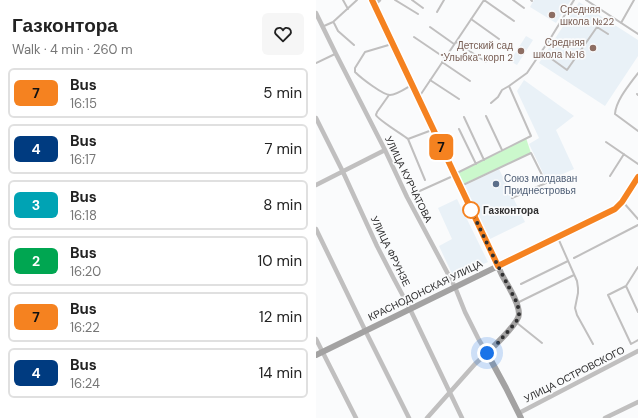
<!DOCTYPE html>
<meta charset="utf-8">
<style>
:root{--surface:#fff;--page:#f6f6f6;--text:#222;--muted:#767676;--line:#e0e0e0}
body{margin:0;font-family:"DM Sans",sans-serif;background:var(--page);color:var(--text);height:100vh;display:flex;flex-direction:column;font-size:15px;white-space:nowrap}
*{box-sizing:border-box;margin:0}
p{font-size:13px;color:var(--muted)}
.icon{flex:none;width:22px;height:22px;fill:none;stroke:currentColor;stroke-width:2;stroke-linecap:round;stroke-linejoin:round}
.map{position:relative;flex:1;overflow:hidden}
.details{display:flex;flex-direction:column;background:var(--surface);width:316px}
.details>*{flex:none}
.badge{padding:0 8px;border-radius:6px;font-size:14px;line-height:26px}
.you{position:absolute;width:20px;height:20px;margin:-10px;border:3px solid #fff;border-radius:50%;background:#1a73e8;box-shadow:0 0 0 6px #1a73e833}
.map>.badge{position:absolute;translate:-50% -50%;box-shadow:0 0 0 2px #fff}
.round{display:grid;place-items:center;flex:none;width:42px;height:42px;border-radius:6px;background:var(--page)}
.overview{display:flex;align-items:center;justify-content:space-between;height:68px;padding:0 12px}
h1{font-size:19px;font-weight:600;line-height:30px}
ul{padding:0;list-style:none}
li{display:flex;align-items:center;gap:12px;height:50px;margin:0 8px 6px;padding:0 4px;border:2px solid var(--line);border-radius:6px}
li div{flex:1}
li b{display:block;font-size:15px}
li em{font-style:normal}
li .badge{min-width:44px;font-weight:700;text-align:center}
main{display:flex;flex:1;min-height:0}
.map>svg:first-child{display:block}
</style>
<main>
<section class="details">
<div class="overview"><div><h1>Газконтора</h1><p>Walk · 4 min · 260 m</p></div><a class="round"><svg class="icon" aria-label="heart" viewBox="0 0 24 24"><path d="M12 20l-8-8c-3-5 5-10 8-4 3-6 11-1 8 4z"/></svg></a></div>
<ul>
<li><span class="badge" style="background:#f58220;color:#111">7</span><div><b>Bus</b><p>16:15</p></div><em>5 min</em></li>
<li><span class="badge" style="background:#003b80;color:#fff">4</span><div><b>Bus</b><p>16:17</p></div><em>7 min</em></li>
<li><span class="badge" style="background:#00a3b4;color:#fff">3</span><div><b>Bus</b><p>16:18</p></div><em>8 min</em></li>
<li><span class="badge" style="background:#00a651;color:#fff">2</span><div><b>Bus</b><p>16:20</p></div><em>10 min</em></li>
<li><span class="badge" style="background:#f58220;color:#111">7</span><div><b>Bus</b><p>16:22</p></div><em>12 min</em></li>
<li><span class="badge" style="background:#003b80;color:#fff">4</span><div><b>Bus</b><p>16:24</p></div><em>14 min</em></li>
</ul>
</section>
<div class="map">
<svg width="322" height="418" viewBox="0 0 322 418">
<rect width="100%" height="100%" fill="#fafbfc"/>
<path fill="#e9f1f7" d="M218,0H255L240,23L214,7Z
M263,2L322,40V56L289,106L223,63Z
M210,36L217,40L201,65L194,61Z
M208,80L258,116L240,130L258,169L231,181L213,144L223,138L201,91Z
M183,169L209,222L174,239L148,186Z
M141,199L172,262L138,278L123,246L136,239L122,208Z"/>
<path fill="#cbf8cc" d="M210,138L215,153L143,186L138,175Z"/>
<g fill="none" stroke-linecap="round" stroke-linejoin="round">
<path stroke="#c0bfbf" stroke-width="2" d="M27,0L32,9
M79,0L102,14
M96,0L107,8
M168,0L198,21
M197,0L208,8
M215,0L216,1
M270,0L322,34
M121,12L128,0
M155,19L183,39
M18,23L22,31L38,45
M305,23L318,0
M8,26L17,22L41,0
M114,27L138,44
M98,37L129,58
M140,42L170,62
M76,44L49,52L39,68V72C45,78 67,95 74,95C80,95 89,89 94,86
M226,52L251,70L281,27L292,34
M126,62L154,81
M0,63L19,54
M322,73C314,84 300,100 299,114L322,131
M114,80L143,99
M321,94L322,95
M73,95L61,112C61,113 60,114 60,115C61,119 87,135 92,139L116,130
M103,97L168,0
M175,103L182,97L186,90L193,86
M170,116L186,150
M148,117L168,160
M143,129L160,164
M92,139L109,180
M290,142L322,164
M139,174L215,136L193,86L211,73L234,39L258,0
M294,176L308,154
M145,186L215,153L230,183L196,198
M97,194L137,176
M307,202L322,219
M242,238L261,281L262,288V293L259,308L261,315L277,344
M258,258L322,225
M322,267L310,286L292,295L315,344L322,340
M205,284L252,261
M310,286L322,312
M201,303L258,275
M201,323L226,343"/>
<path stroke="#c0bfbf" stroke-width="4.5" d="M58,4L63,0
M0,13L20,54L69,150L91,197L139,287L149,312L163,340L171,353L159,364L111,418
M0,118L27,172L61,246L78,279L94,309L146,418
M0,185L69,150
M0,229L49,330L93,418
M0,339L40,418
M203,413L322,351
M289,418L322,402"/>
<path stroke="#a3a2a2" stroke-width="6" d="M56,0C94,81 132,162 170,242C176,253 181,264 186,275C192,286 203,302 203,314C203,323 178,346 171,353L190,388L205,418
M0,355L299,209L306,202L322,177"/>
</g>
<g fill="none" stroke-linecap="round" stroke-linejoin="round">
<defs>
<path id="line" d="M56,0L182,266L299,209L306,202L322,177"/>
</defs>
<use href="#line" stroke="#fff" stroke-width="9"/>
<use href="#line" stroke="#f58220" stroke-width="6"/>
<path stroke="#303031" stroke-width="4" stroke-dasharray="0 7.2" d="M155,210L182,266L201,303L203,311V316L200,322L181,344L171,353"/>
</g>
<g fill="#8d6e63" stroke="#fafbfc" stroke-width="1.5">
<circle cx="236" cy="15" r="4"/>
<circle cx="277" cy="48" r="4"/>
<circle cx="205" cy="51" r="4"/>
</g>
<circle fill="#5c6f8a" stroke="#fafbfc" stroke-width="1.5" cx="180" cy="184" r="4"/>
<circle fill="#fff" stroke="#f58220" stroke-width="2" cx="155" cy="210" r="8"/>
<g text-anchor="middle" stroke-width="3.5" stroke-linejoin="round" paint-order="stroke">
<g font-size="10" fill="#785e54" stroke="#fafbfc" text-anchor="end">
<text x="244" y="13" text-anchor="start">Средняя<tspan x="244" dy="12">школа №22</tspan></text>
<text x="269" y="46">Средняя<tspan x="269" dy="12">школа №16</tspan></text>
<text x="197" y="49">Детский сад<tspan x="197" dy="12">"Улыбка" корп 2</tspan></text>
</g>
<g font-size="10" fill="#4e5e75" stroke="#fafbfc" text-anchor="start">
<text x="188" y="182">Союз молдаван<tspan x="188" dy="12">Приднестровья</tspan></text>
</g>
<g font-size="10" fill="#303031" stroke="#fafbfc">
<text transform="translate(93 179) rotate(64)" y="4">УЛИЦА КУРЧАТОВА</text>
<text transform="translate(75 251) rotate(64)" y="4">УЛИЦА ФРУНЗЕ</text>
<text transform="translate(109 290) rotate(-26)" y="4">КРАСНОДОНСКАЯ УЛИЦА</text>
<text transform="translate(258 374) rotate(-27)" y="4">УЛИЦА ОСТРОВСКОГО</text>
</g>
<g font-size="10" font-weight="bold" fill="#303031" stroke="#fafbfc" text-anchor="start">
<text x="167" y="214">Газконтора</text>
</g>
</g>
</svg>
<div class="you" style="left:171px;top:353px"></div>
<b class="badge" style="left:125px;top:147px;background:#f58220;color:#111">7</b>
</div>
</main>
